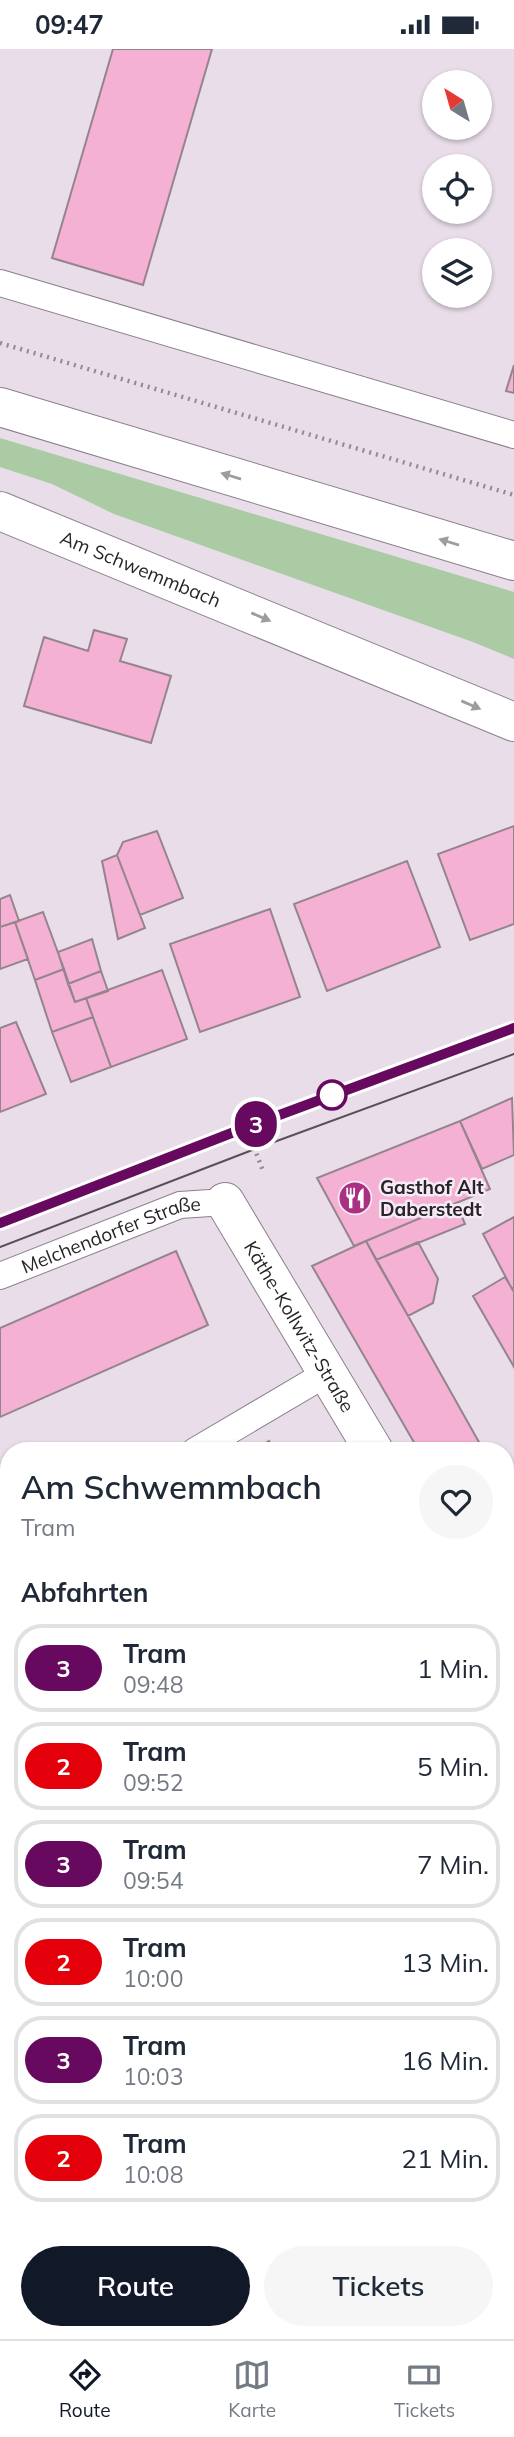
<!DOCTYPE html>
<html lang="de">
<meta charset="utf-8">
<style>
:root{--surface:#fff;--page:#f6f6f7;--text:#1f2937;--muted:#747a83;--line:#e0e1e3;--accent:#111827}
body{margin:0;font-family:Mulish,sans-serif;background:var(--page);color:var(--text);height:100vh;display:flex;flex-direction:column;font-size:26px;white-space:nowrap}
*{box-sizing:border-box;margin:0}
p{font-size:23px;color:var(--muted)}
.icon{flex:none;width:38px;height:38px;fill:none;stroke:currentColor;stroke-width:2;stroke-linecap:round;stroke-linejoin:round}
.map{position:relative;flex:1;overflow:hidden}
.sheet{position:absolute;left:0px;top:1393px;width:514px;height:898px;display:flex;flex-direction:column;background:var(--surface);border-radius:28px 28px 0 0;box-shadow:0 2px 5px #0004}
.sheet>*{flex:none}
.badge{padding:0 14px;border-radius:23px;font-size:24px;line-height:46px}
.needle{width:46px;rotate:323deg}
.controls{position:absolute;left:422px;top:21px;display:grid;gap:14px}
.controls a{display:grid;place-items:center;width:70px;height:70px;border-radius:50%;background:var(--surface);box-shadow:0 2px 5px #0004;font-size:35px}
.map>.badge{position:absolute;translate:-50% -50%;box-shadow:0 0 0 4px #fff}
h2{padding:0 21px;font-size:26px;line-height:63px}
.round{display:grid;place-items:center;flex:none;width:74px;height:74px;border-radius:37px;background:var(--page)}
.head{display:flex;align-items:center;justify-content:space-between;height:119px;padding:0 21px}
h1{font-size:33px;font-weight:600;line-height:52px}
.cta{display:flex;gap:14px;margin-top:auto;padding:14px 21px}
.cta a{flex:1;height:80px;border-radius:42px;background:var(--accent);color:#fff;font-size:28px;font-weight:600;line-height:80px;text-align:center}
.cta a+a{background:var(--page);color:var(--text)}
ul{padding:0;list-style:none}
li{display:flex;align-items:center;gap:21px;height:88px;margin:0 14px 10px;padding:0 7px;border:4px solid var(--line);border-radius:28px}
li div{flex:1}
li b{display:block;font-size:26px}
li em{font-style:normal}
li .badge{min-width:77px;font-weight:700;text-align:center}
.status{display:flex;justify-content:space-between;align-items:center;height:49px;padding:0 35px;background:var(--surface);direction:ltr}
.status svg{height:19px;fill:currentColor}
.tab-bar{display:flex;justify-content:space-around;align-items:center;height:98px;border-top:2px solid var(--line);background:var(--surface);font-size:19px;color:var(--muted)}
.tab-bar a{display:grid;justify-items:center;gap:4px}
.tab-bar .on{color:var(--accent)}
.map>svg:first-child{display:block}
</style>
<div class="status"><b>09:47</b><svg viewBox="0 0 49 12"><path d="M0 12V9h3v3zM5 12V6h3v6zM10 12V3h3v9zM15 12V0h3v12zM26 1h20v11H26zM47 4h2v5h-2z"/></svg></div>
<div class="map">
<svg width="514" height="2290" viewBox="0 0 514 2290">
<rect width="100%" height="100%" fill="#e8dde9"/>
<path fill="#aacba4" d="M0,389L514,543V610L473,593L114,465L52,435L0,418Z"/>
<path fill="#f5b1d3" stroke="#94858c" stroke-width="2" d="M113,0H212L143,236L52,209Z
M514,316V344L506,342Z
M94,581L127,590L120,612L171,627L151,694L24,657L44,588L88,602Z
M514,777V875L470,891L438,805Z
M157,782L183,849L140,866L117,806L123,793Z
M117,806L145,879L118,890L102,812Z
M407,812L440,898L327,942L294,855Z
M10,846L19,872L0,878V850Z
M270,860L300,948L200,983L170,895Z
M43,863L64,920L35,931L15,873Z
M15,873L28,910L0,920V878Z
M92,890L101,922L68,935L58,903Z
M64,920L75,953L86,949L93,968L52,983L35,931Z
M162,921L187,990L111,1018L86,949Z
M101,922L108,942L75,953L68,935Z
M93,968L111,1018L71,1033L52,983Z
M16,973L46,1045L0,1063V979Z
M512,1049L514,1106L482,1120L460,1072Z
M460,1072L490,1140L354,1197L317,1129Z
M456,1154L465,1175L376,1211L366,1192Z
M514,1168V1239L512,1240L483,1185Z
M366,1192L480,1395L469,1402H419L312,1217Z
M418,1193L438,1230L433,1254L408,1267L376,1211Z
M176,1202L208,1276L0,1368V1279Z
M505,1228L514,1243V1318L473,1247Z
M269,1392L275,1402H253Z
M514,1439V1564L506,1550V1443Z
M0,1906L9,1920V2074L0,2059Z
M514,2133V2158L506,2143V2138Z
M514,2259V2290H460L474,2282H506V2264Z
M176,2282H238L232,2290H186Z"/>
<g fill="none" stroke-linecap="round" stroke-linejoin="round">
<defs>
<g id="service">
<path d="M0,234L514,386"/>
<path id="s1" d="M0,1227L180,1156L225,1153"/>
<path d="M195,1402L329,1323"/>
<path d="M0,1551L9,1540"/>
<path d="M0,1796L9,1791"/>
<path d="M0,2198L9,2213"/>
<path d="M0,2242L9,2237"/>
<path d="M64,2282L71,2290"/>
</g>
<g id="minor">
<path id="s2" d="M225,1153L374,1402"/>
<path d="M506,1625L514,1639"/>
</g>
<path id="tertiary" d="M506,2009L514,1991
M344,2290L348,2282"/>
<g id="secondary">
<path d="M0,358L514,512"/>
<path id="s3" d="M0,462L514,673"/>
</g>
</defs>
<use href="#service" stroke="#8b818c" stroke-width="28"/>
<use href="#minor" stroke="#8b818c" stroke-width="40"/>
<use href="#tertiary" stroke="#8b818c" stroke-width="40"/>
<use href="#secondary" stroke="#8b818c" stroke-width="40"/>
<path stroke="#938b94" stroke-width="4.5" stroke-dasharray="2 5" stroke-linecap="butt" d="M0,294L514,446
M239,1059L263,1122"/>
<use href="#service" stroke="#fff" stroke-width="26"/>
<use href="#minor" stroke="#fff" stroke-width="38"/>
<use href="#tertiary" stroke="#fff" stroke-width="38"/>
<use href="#secondary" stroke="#fff" stroke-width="38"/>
<path stroke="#575157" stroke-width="2" d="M0,1174L247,1078L514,979
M0,1198L255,1100L514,1005"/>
</g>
<defs><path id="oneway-solid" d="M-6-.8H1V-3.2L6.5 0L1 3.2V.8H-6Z" transform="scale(1.75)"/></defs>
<g fill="#9e9c9e">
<use href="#oneway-solid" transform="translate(231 427) rotate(-163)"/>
<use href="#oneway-solid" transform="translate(449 493) rotate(-163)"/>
<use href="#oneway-solid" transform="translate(261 568) rotate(23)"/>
<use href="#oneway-solid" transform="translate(471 656) rotate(23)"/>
</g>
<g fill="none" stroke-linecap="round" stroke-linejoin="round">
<defs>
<path id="line" d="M0,1174L247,1078L514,979"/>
</defs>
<use href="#line" stroke="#fff" stroke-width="16"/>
<use href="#line" stroke="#67095f" stroke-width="10"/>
</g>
<defs>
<symbol id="restaurant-disc" viewBox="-11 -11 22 22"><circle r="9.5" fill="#aa3083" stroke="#f5eaf6"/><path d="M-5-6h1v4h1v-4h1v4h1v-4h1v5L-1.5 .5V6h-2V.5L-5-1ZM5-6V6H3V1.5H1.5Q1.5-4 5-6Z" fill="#fff"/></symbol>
</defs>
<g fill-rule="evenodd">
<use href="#restaurant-disc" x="336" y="1130" width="38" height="38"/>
</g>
<circle fill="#fff" stroke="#67095f" stroke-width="3.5" cx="332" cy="1046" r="14"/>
<g text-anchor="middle" stroke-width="5" stroke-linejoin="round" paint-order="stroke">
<g font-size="19" fill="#282428" stroke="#f5eaf6">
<text dy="7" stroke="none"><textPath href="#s3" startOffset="152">Am Schwemmbach</textPath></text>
<text dy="7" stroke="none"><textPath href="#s1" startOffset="119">Melchendorfer Straße</textPath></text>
<text dy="7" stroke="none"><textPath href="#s2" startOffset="145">Käthe-Kollwitz-Straße</textPath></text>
</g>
<g font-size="19" font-weight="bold" fill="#282428" stroke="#f5eaf6" text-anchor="start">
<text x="380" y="1145">Gasthof Alt<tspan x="380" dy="22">Daberstedt</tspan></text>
</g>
</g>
</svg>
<div class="controls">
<a><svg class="needle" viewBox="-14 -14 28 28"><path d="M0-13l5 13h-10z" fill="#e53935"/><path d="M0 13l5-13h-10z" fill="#747a83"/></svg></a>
<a><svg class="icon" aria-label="locate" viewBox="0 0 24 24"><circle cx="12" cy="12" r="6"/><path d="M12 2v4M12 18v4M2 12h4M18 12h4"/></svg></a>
<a><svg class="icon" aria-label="layers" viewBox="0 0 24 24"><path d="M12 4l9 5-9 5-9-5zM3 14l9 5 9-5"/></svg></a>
</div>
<b class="badge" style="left:256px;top:1075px;background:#67095f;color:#fff">3</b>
<section class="sheet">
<div class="head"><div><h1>Am Schwemmbach</h1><p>Tram</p></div><a class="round"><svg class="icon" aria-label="heart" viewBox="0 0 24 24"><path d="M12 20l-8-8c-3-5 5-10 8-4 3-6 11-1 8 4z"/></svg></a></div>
<h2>Abfahrten</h2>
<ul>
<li><span class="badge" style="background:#67095f;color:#fff">3</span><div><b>Tram</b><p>09:48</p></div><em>1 Min.</em></li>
<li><span class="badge" style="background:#e3000b;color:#fff">2</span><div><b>Tram</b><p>09:52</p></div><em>5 Min.</em></li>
<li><span class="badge" style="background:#67095f;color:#fff">3</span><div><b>Tram</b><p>09:54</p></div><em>7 Min.</em></li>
<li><span class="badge" style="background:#e3000b;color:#fff">2</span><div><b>Tram</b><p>10:00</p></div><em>13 Min.</em></li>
<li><span class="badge" style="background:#67095f;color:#fff">3</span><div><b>Tram</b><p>10:03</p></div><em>16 Min.</em></li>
<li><span class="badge" style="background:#e3000b;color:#fff">2</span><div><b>Tram</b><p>10:08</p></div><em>21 Min.</em></li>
</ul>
<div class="cta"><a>Route</a><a>Tickets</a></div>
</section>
</div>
<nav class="tab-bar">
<a class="on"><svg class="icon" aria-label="directions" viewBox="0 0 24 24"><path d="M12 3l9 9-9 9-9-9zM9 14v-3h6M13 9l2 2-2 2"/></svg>Route</a>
<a><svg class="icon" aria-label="map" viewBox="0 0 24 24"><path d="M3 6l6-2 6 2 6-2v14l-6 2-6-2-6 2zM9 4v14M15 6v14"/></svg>Karte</a>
<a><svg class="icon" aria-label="tickets" viewBox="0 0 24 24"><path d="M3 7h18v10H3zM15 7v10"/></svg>Tickets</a>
</nav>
